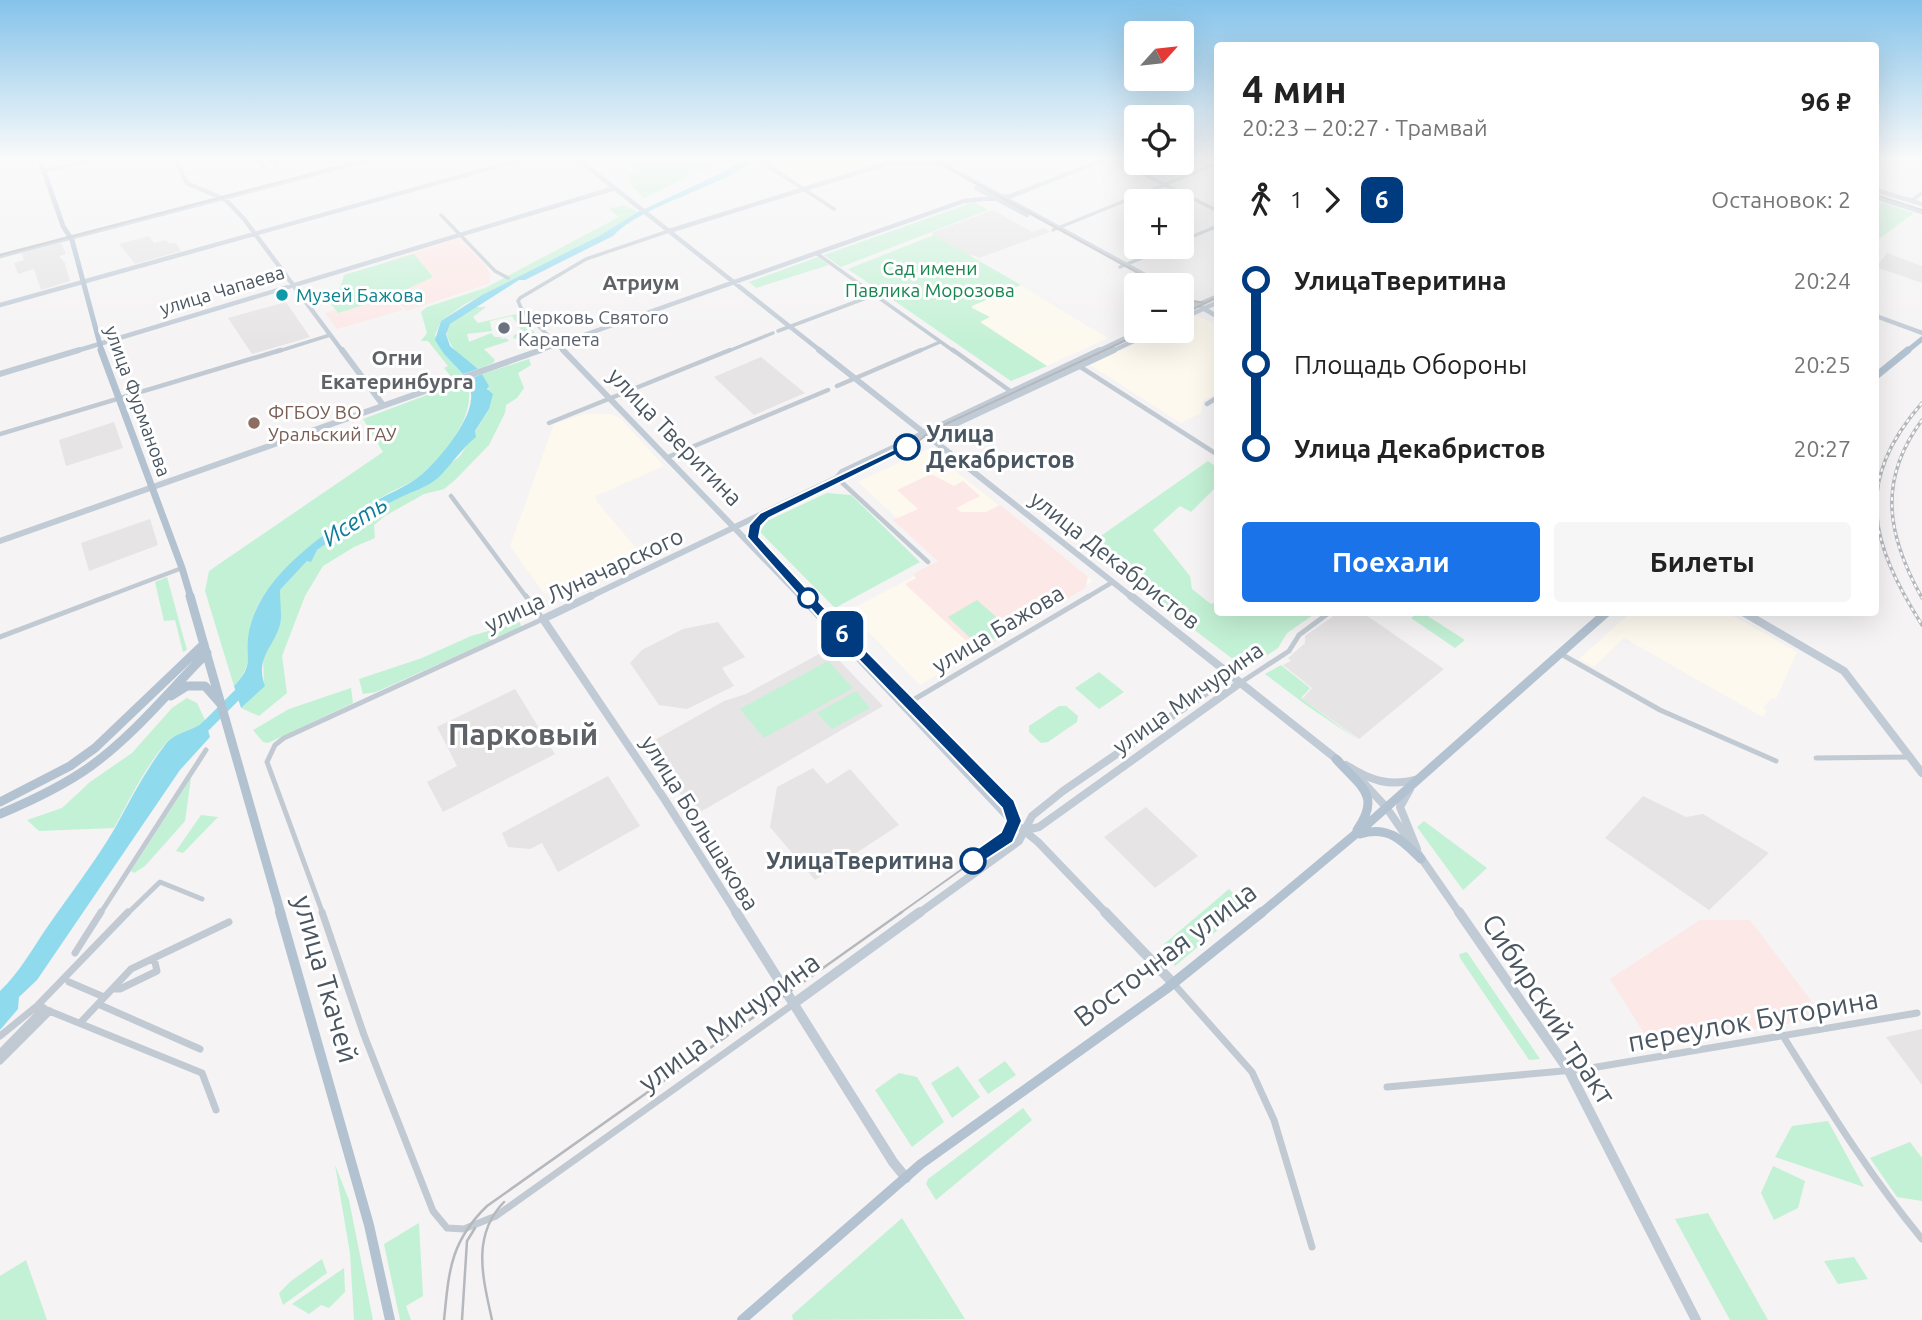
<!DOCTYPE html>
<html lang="ru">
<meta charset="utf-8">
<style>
:root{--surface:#fff;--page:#f6f6f6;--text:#222;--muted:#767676;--accent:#1a73e8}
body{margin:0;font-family:Ubuntu,sans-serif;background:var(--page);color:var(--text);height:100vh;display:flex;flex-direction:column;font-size:26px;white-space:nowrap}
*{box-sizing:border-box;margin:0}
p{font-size:23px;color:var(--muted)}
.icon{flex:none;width:38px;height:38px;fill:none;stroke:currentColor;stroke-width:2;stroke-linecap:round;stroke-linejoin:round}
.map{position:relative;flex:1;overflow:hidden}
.sheet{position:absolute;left:1214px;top:42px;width:665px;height:574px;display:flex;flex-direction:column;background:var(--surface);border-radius:7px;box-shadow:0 7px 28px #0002}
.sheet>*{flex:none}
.badge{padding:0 14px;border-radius:10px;font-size:24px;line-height:46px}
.needle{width:46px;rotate:63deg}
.fabs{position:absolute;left:1124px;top:21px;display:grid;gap:14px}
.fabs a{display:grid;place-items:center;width:70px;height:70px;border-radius:7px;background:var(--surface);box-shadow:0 7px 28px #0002;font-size:35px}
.map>.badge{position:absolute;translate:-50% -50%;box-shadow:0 0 0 4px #fff}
.legs{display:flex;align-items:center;gap:10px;height:77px;padding:0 28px;font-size:23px}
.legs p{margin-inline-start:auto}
.summary{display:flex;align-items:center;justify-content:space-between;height:119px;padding:0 28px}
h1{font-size:38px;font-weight:700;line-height:52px}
.primary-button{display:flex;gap:14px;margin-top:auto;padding:14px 28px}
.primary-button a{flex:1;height:80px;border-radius:7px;background:var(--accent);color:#fff;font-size:28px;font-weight:700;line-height:80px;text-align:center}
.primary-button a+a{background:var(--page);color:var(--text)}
ul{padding:0 28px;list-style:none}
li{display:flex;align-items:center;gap:24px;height:84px;font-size:26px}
li i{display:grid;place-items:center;width:10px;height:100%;margin:0 9px;background:currentColor}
li i::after{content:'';width:18px;height:18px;margin:-9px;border:5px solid;border-radius:50%;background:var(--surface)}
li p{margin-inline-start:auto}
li:first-child i{background:linear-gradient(#0000 50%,currentColor 0)}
li:last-child i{background:linear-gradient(currentColor 50%,#0000 0)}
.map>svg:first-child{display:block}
</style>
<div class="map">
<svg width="1922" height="1320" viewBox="0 0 1922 1320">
<rect width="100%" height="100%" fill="#f5f3f3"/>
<path fill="#fdf9ef" d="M782,160H888L804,186L775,167Z
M1021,285L1064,312L1108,338L1047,366L979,321L988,317L971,306Z
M1196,315L1218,326V393L1203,401L1201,413L1181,423L1090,365L1162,331H1181V322Z
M585,414H611L620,418L664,466L596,496L597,502L641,554L578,590L544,593L510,546L554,424Z
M928,449L1093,581L920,685L848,611L943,561L858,482Z
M1631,612L1728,613L1797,652L1776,699L1771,698L1763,708L1767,711L1763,717L1624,638L1594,667L1579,659Z"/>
<path fill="#e6e4e5" d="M993,210L1032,232L1044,228L1050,232L979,258L973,255L969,256L931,233Z
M149,236L154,243L166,240L169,243H176L181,251L135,264L119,244Z
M61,243L66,254L59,256L65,263L70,281L41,290L34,269L18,274L14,263L24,260L21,253Z
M1887,253L1922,266V283L1876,267Z
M286,302L310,337L252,354L228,318Z
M761,357L805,393L754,415L714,377Z
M114,422L123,448L66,466L59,440Z
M150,519L158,545L89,571L81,543Z
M1363,613L1444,669L1359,739L1302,699L1312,688L1283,665L1291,661L1288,658L1305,643V636L1338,613Z
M718,622L745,657L722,668L734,686L687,709L659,705L630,663L642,650L683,629Z
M828,649L883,706L695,815L646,745L724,701L746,694Z
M515,689L555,754L443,812L427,782L457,766L437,727Z
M813,768L827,784L850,769L899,825L815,880L770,827L777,787Z
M608,776L640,826L558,872L542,843L530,849L508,847L502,833Z
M1643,796L1686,817L1703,814L1769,853L1709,910L1605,838Z
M1146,807L1198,856L1155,888L1104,837Z
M1922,1029V1085L1886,1037Z"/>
<path fill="#fce8e6" d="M459,238L486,266L490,274V283L407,311L389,294L413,285L387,261Z
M390,297L403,310L337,329L325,313L335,310L338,313Z
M931,474L954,486L963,481L980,496L956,508L961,512H986L1000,505L1088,577L1085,588L978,652L905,584L916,578L913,574L938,561L893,520L918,509L897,490Z
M1700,920H1750L1824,1018L1652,1046L1610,979Z"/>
<path fill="#c3f1d5" d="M608,160H724L644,198L629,183L632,181L625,175L636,170L626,162L616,165Z
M974,202L988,210L841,267L824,255Z
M1882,203L1914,213L1876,241V207Z
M623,205L638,212L599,236L465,304L441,321L435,335L444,354L463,374L452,378L444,368L448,366L428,341H421L427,333L421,312L427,307L485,288L619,217L609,209Z
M934,235L1021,285L972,306V308L990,317L980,322L1047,366L1011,381L848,269Z
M414,254L433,277L390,297L338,313L331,304L339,292L344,275Z
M818,257L829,265L756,288L749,282Z
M476,307H486L473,317L478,323L517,314L535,333L514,339L513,336L521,330L512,316L490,321L492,331L467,334L469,342L491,333L495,337H502L500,339L506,338L509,341L484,349L495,360L493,363L478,369C463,357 444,347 447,326Z
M529,359L531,365L518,373L524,388L517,398L506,405L505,413L489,445L455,480L444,489L424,494L385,516L374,525L375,538L354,547L323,566L305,596L282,656L287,693L259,716L241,708L264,686L263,655L273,636L280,590L317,550L394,500L436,479L441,471L460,456L489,409L488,386L482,374Z
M467,380C478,413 447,453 421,475C412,483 400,487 389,493C366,506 342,519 322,536C301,555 265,586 255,612C243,643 259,659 234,686L205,591L209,571L383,452L363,419Z
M1208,461L1218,468L1217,486L1191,512L1180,506L1153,530L1190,576L1192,589L1211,604L1218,601V612L1316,613L1287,633L1278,648L1246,669L1085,547Z
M827,493L851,495L920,562L835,608L760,532L767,521Z
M167,577L187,650L183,652L175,620L164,621L155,582Z
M977,600L1010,629L980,647L948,617Z
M1418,613H1423L1465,640L1455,648L1411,618Z
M520,622L521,627L376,692L363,694L359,679L422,658L471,636Z
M828,661L853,688L764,738L740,709Z
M1281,665L1310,688L1301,698L1358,740L1306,705L1265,674Z
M1099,672L1124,692L1099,709L1075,688Z
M351,688L353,703L268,743L263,742L253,730L289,709Z
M856,691L870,708L832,729L817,713Z
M187,698L197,703L205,720C196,731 178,731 167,742C145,767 130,799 114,828L39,831L27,820L62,808L90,782L132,753L172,708Z
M1059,706H1066L1078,716L1077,722L1048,742L1041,743L1029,732V726Z
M191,778L185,821L145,866L134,873L131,871Z
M201,815L218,817L183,853L176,851Z
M1424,821L1487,868L1463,890L1417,827Z
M1229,889L1246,906L1175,966L1163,945Z
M1467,952L1540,1059L1529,1060L1460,958L1459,954Z
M1005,1061L1016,1075L988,1094L978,1080Z
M958,1066L980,1097L952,1118L931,1083Z
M899,1073L917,1077L944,1122L912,1147L875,1090Z
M1023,1108L1032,1120L936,1200L926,1184L928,1179Z
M1828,1121L1864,1187L1775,1157L1792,1126Z
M1910,1142L1922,1158V1201L1897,1197L1870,1158Z
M335,1165L349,1200L373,1320H354L350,1253Z
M1773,1166L1805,1181L1798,1208L1774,1220L1761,1193Z
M1708,1213L1768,1320H1730L1675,1219Z
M902,1218L965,1319L793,1320L792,1315Z
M419,1223L423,1296L406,1306L411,1320H400L384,1244Z
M1854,1257L1868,1279L1838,1284L1824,1261Z
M322,1259L327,1273L283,1305L279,1293L291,1281Z
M26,1260L47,1320H0V1276Z
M344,1268L345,1292L329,1308L321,1305L309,1314L292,1304Z"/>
<path fill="#90daee" d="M742,160H756C718,188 642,205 613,236L525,280H519L450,324L446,334L450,346L478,369L463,374L444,354L435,340L441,321L482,295L599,236L638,212L723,172Z
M482,374L489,386L487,389L493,394L489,409L475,431L476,437C462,448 451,465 438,478C426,488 408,493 395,500C368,514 343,533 317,550L311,562L307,561L280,590C280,599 281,609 281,617C280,643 253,655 265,686L241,708L234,686C256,663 244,658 249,632C255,599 280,571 305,550C325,533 347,517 370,504C387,494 407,487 421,475C439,460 469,423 471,400C472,393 470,387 467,380Z
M205,720L210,737L180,770L37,980L19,997L18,1009L0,1030V991C20,972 32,949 48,926C70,894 95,862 115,828C131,799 145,771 165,745C176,730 195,732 205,720Z"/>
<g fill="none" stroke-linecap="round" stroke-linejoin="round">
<path fill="#90daee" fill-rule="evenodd" d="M246,682L250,683L251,686L250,689L202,737H194L192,734L194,731L242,683Z"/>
<path stroke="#c1cad2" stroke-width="3.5" d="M258,160L265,168
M272,160L277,165
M751,160L770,164
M1115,160L1218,211
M773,167V169L768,168Z
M773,169L834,209
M44,171L93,160
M1911,201L1922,193
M441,215L495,271L508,278
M1053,230L1218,163
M1181,241L1218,226
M816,253L955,352
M1120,267L1168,247
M778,331L874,295
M557,344L522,310L518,301L520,298L586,259L669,231
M276,352L330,335
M726,352L773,333
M917,352L940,342"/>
<path stroke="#c1cad2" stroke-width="4.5" d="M953,350L1013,393
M1079,366L1218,455
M837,386L921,350
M1207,404L1218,397
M549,423L730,350
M0,434L281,350
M668,457L828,390
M837,478L928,562
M451,496L527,598
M103,598L182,568
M1086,598L1111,583"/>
<path stroke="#c1cad2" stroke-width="5" d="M0,637L108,596
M1561,654L1660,710L1776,761
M1240,683L1289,651L1299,635L1330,612
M903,706L1089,596
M1816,758L1910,757
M100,914L206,750
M127,914L160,882L202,899
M323,914L267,762L275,745L284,738L543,619L526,596"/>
<path stroke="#c1cad2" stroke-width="7" d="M322,912L364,1035L433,1211L447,1228L464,1229L496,1216L792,1005
M75,953L101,912
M69,982L104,997
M1173,983L1252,1072L1274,1120L1312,1247
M113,989H120L157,971L154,958
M98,1004L200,1049
M37,1006L202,1073L216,1110
M80,1023L131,969L229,922
M0,1036L37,1006L128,912
M1783,1036C1827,1106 1869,1175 1922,1239
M0,1053L44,1008
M0,1061L50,1011
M1387,1087L1585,1069L1917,1013"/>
<path stroke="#c1cbd6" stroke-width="4.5" d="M175,160L187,183L226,200L244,219L343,352
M579,160L822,352
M946,166L1163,285
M976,188L1027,215
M1876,190L1922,204
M1876,197L1922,212
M669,231L888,163L949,164L963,160
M0,256L369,160
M1181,295L1218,317
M0,305L519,160
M1181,312L1218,296
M1876,316L1922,333
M1181,319L1218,302
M557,344L565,352
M73,352L615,188
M536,352L964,201L1011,196L1103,160
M1096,352L1140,331
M1110,352L1155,331"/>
<path stroke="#c1cbd6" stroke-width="6" d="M342,350L383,405
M563,350L802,598
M819,350L1133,598
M0,374L79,350
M923,435L936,433L1114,350
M0,541L541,350
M587,598L837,478L842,472L1100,350"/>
<path stroke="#c1cbd6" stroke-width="8" d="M591,596L543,619L665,800L737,914
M801,596L1011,820L1038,842L1107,914
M1131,596L1339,761
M1743,612L1844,671L1922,773
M1346,765C1371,781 1389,787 1418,779
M1361,780L1386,807L1460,914
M1410,789L1400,807L1417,849
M1026,830L1039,827L1240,683
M918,914L1019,841L1032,816L1063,791L1230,676"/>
<path stroke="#c1cbd6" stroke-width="10" d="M736,912L893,1162L906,1178
M1105,912L1173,983
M1459,912L1569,1071L1696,1320
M793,1004L920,912"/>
<path stroke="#b3c2d1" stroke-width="5" d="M40,160L63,226L72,240L102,352
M1906,352L1922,339"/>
<path stroke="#b3c2d1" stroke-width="7" d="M101,350L182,568L191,598
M1876,376L1908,350"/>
<path stroke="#b3c2d1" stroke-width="9" d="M190,596L281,914
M171,696L187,686H205L220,703
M1336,759C1360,786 1382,795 1357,830
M0,802L70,766L95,748L204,644
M0,814C31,801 63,786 91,766C135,734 169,691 207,653
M1360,834C1388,825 1402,840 1421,859
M1260,914L1370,822L1607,612"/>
<path stroke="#b3c2d1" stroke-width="10" d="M280,912L369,1225L390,1320
M742,1320L921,1164L1166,989L1262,912"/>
<path stroke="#b5b8bd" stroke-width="2" d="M933,160L1160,285
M1876,195L1922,210
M0,255L365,160
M1181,299L1205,303
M1181,315L1218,297
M899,914L1003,840C1015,827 1015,815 1005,800L760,548L753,537L757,522L917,442L933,430L1146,331"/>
<path stroke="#b5b8bd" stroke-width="2.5" d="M444,1320C449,1271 450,1242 487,1206L902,912
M462,1320L467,1241L475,1228
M492,1320C483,1278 471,1236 504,1202"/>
<defs>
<path id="rail" d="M1922,403C1853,482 1870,542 1922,625
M1922,420C1877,481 1887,535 1922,598"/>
</defs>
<use href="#rail" stroke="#b5b8bd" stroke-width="3.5"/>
<use href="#rail" stroke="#fff" stroke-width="2" stroke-dasharray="3.5" stroke-linecap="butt"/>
</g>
<linearGradient id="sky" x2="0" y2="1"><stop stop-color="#85c3ea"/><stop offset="0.46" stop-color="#fafafa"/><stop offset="1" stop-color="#fafafa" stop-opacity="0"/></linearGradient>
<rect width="1922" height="345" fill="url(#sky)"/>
<path fill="#003b80" stroke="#fff" stroke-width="2" d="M903,445L912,447L769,518L761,526L759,537L835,619L1014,800L1022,821L1013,842L973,868L967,866L965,861L967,856L1001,832L1006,821L1002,808L826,626L747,537L749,525L760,513Z"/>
<circle fill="#0f9aa8" stroke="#fff" stroke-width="2.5" cx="282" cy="295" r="7"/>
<circle fill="#6b7280" stroke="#fff" stroke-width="2.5" cx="504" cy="328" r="7"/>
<circle fill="#8d6e63" stroke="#fff" stroke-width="2.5" cx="254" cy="423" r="7"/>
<g fill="#fff" stroke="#003b80" stroke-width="3.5">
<circle cx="907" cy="447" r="12"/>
<circle cx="808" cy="598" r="9"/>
<circle cx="973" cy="861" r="12"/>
</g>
<g text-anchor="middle" stroke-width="6" stroke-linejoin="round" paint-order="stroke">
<g font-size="19" fill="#17864f" stroke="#fff">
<text x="930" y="275">Сад имени<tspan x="930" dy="22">Павлика Морозова</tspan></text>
</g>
<g font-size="19" fill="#4a5661" stroke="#fff">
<text transform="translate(222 290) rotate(-17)" y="7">улица Чапаева</text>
<text transform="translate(138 401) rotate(70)" y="7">улица Фурманова</text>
</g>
<g font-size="19" fill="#0d838f" stroke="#fff" text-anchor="start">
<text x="296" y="302">Музей Бажова</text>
</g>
<g font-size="19" fill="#5b616d" stroke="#fff" text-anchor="start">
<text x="518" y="324">Церковь Святого<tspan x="518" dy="22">Карапета</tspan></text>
</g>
<g font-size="19" fill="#785e54" stroke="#fff" text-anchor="start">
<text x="268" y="419">ФГБОУ ВО<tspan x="268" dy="22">Уральский ГАУ</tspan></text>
</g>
<g font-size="21" font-weight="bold" fill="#5f6368" stroke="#fff">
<text x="641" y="290">Атриум</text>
</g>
<g font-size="21" font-weight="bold" fill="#5f6368" stroke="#fff">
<text x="397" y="365">Огни<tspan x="397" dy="24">Екатеринбурга</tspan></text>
</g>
<g font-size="23" font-weight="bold" fill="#4a5661" stroke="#fff" text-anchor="start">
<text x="926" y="442">Улица<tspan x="926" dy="26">Декабристов</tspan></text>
<text x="954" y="869" text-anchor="end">УлицаТверитина</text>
</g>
<g font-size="23" fill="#4a5661" stroke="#fff">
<text transform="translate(675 437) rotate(46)" y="8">улица Тверитина</text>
<text transform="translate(1115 560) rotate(38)" y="8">улица Декабристов</text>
<text transform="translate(584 580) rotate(-25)" y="8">улица Луначарского</text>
<text transform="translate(998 629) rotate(-31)" y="8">улица Бажова</text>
<text transform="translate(1188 698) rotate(-35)" y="8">улица Мичурина</text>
<text transform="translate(700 823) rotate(58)" y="8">улица Большакова</text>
</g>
<g font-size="24" font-style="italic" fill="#0c7c9b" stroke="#fff">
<text transform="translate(355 521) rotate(-33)" y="8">Исеть</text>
</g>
<g font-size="28" fill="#4a5661" stroke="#fff">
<text transform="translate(1165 954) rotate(-37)" y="10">Восточная улица</text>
<text transform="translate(326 979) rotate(74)" y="10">улица Ткачей</text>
<text transform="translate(1549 1009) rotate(57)" y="10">Сибирский тракт</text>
<text transform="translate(1753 1020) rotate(-10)" y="10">переулок Буторина</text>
<text transform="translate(729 1022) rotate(-36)" y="10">улица Мичурина</text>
</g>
<g font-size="30" font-weight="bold" fill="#5f6368" stroke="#fff">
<text x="523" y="745">Парковый</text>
</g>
</g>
</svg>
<div class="fabs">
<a><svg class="needle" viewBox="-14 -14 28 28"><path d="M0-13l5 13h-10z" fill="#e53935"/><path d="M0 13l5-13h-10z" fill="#767676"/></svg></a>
<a><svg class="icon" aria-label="locate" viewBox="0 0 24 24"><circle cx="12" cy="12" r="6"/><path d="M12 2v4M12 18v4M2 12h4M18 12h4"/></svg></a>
<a>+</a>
<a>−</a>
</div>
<b class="badge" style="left:842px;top:634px;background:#003b80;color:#fff">6</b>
<section class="sheet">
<div class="summary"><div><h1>4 мин</h1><p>20:23 – 20:27 · Трамвай</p></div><b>96 ₽</b></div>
<div class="legs"><svg class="icon" aria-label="walk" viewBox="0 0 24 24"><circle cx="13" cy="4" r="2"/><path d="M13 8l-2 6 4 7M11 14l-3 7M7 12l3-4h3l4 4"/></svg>1<svg class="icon" aria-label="forward" viewBox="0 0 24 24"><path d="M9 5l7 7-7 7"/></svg><b class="badge" style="background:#003b80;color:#fff">6</b><p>Остановок: 2</p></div>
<ul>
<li><i style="color:#003b80"></i><b>УлицаТверитина</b><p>20:24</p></li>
<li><i style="color:#003b80"></i><span>Площадь Обороны</span><p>20:25</p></li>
<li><i style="color:#003b80"></i><b>Улица Декабристов</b><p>20:27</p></li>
</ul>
<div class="primary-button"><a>Поехали</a><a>Билеты</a></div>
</section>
</div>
